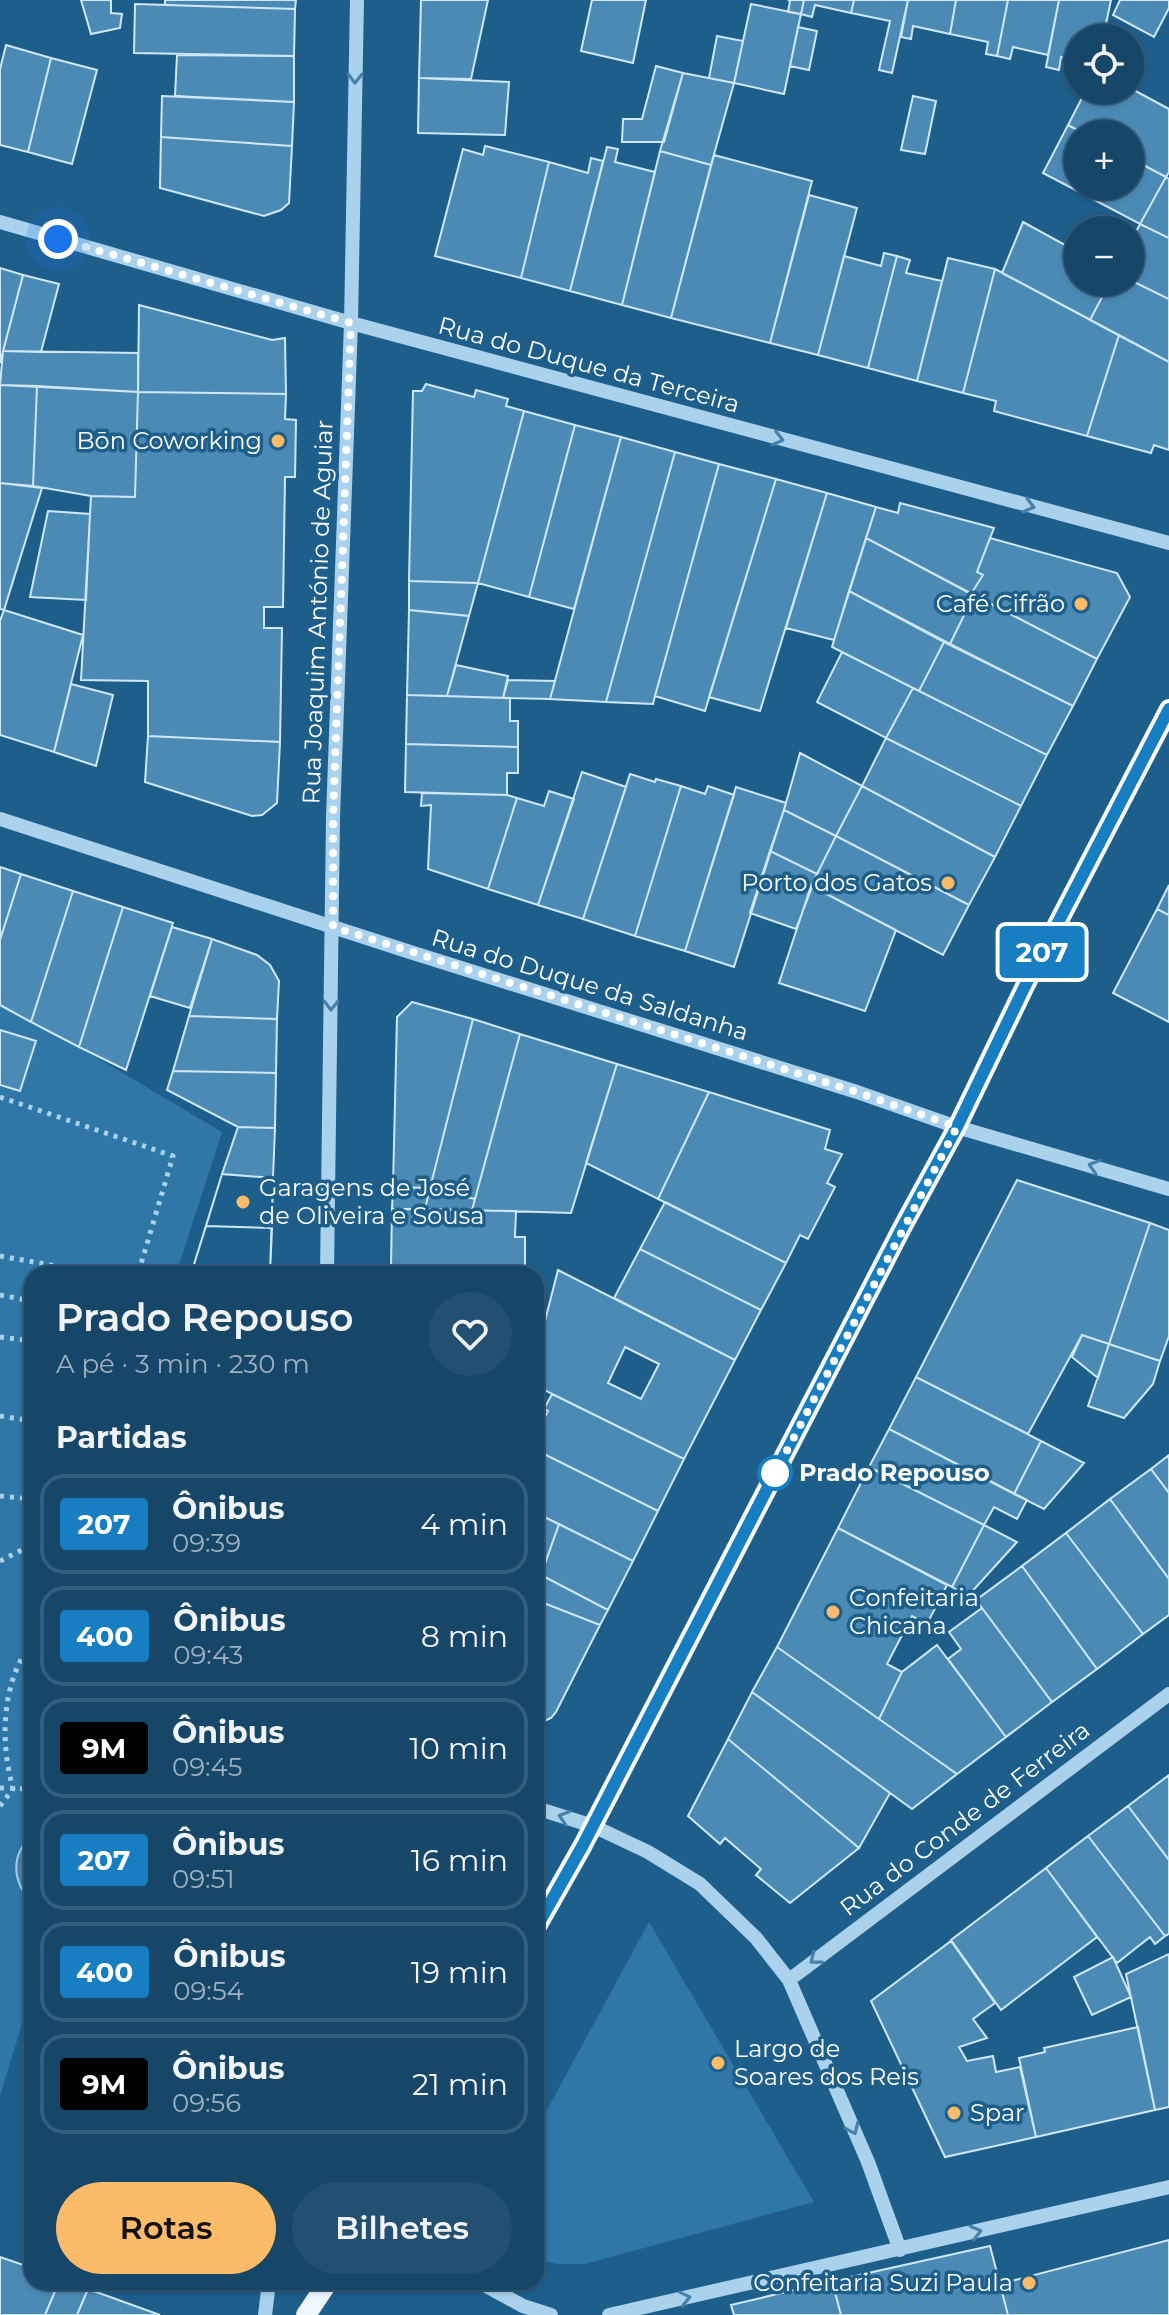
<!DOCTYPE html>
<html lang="pt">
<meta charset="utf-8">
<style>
:root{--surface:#164668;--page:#235071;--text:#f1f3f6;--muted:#9eb1c0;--line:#355e7c;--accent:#fbbb69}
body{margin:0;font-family:Montserrat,sans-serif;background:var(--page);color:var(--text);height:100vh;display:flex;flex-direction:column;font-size:30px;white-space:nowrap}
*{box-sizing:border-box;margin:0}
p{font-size:26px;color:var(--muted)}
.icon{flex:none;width:44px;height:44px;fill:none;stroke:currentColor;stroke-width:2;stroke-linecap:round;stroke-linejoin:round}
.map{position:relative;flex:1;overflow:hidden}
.sheet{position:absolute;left:24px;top:1266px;width:520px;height:1024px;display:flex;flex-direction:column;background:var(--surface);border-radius:24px;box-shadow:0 2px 6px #0004,0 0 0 2px var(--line)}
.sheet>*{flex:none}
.badge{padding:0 16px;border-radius:6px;font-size:28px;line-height:52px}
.tools{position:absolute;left:1064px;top:24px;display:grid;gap:16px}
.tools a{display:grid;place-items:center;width:80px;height:80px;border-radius:50%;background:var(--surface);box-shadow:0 2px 6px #0004,0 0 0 2px var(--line);font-size:40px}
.you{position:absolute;width:40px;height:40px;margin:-20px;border:6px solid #fff;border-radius:50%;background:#1a73e8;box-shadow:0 0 0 12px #1a73e833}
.map>.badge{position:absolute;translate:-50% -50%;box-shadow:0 0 0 4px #fff}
h2{padding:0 32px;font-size:30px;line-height:72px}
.round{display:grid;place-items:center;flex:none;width:84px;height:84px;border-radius:42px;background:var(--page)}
.head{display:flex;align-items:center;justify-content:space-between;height:136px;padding:0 32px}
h1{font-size:38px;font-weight:600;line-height:60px}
.primary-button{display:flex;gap:16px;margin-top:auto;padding:16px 32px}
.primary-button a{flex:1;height:92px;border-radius:48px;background:var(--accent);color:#111;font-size:32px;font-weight:600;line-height:92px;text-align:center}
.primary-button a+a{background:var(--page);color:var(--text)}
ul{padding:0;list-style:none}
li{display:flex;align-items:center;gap:24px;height:100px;margin:0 16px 12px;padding:0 16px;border:4px solid var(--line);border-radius:24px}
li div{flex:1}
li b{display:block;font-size:30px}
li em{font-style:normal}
li .badge{min-width:88px;font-weight:700;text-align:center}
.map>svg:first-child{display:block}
</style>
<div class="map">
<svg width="1169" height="2315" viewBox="0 0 1169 2315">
<rect width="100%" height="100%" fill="#1e5e8b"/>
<path fill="#2e77a7" d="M0,1005L79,1047L222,1132L176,1274H32V1991L0,2096Z
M649,1922L814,2202L585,2264H558L536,2260V2130Z"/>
<path fill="#507e9d" stroke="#9dcfee" stroke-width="2" d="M32,1836V1902C12,1882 10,1855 32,1836Z"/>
<path fill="#4a8ab5" stroke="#cfe8f9" stroke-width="2" fill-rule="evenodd" d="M81,0H111V13L122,14L120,28L91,34Z
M165,0H296L295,9L165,5Z
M421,0H488L471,79L419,78Z
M592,0H646L633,63L581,51Z
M788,0H804L801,14L788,12L790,1Z
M804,0H854L851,13L815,5L812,17L801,14Z
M854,0H908L892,73L879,70L890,21L851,13Z
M908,0H956L950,34L913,26L911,39L901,37Z
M956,0H1008L997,56L986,54L988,42L950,34Z
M1008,0H1059L1048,55L1013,47L1010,59L997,56Z
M1059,0H1111L1103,38H1078V60L1061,57L1059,70L1046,67Z
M1120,0H1169V8L1154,37L1113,15Z
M135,4L295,9L294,56L134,53Z
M751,4L801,14L784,94L734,83Z
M798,27L817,31L809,70L790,66Z
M717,36L743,41L734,83L709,78Z
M6,45L51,58L28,152L0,145V69Z
M177,55L294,56V102L175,96Z
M51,58L97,70L72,164L28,152Z
M656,66L683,73L664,142H622L623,119H642Z
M683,73L734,83L711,165L660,151Z
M419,78L509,82L505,135L418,133Z
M1130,88L1169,109V172L1166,177L1130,158V134H1085L1068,125L1086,90H1130Z
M162,96L294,102L292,146L161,137Z
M913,96L936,101L925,154L901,150Z
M1068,125L1085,134H1078V186H1130V158L1166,177L1140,224L1043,173Z
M161,137L292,146L289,203L281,210L264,216L160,188Z
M485,146L549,162L521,278L435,256L463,149L483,155Z
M607,147L618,149L615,162L655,172L622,305L570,291Z
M660,151L711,165L671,318L622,305Z
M714,155L812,181L770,343L671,318Z
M591,158L603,161L570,291L521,278L549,162L588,173Z
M1166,177L1169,179V238L1140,224Z
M809,195L857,208L818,355L770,343Z
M1023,222L1078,252V282H1110L1090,320L1002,273Z
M1140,224L1169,238V299L1130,280V243Z
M884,253L897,256L868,368L818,355L844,256L881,266Z
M897,256L910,260L906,273L942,281L917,381L868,368Z
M948,258L995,269L963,393L917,381Z
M0,268L23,275L0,363Z
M995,269L1119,335L1087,436L994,411L996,401L963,393Z
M23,275L59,284L41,352L3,351Z
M1130,280L1169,299V362L1090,320L1110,282H1130Z
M139,305L272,340L285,338L286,394L138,392Z
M1119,335L1169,362V450L1154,445L1151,453L1087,436Z
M3,351L138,353V392L0,385Z
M426,384L474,397L476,390L508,399L506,406L524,411L478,583L409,581L413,391H422Z
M0,385L37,386L33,486L0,483Z
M37,386L138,392L135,497L91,496L33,486Z
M138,392L286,394L285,419L296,420L295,477H285L283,607H264V628H282L280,742L148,736V681L81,680L91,496L135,497Z
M524,411L575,425L529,597L478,583Z
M575,425L621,437L574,609L529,597Z
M621,437L675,452L606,702L550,699Z
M675,452L719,464L655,696L653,704L606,702Z
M719,464L776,479L705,711L655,696Z
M776,479L827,493L760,711L709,697Z
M0,483L42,488L4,610L0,609Z
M827,493L876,507L834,640L786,628Z
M900,503L994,528L977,572L983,575L971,594L866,538L876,507L898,513Z
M48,511L90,514L86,600L30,597Z
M866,538L974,595L950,644L849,591Z
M990,538L1117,573L1130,597L1097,659L971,594L983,575L977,572Z
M409,581L478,583L469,616L409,610Z
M849,591L944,642L919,691L832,647Z
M974,595L1097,659L1073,706L950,644Z
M4,610L83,635L54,752L0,735V621Z
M409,610L469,616L447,696L407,695Z
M944,642L1073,706L1047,755L919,691Z
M842,652L913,688L886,738L817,702Z
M456,665L508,676L503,698L447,696Z
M508,680L555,681L550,699L503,698Z
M71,684L113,695L96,766L54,752Z
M913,688L1047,755L1021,806L886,738Z
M407,695L510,698V721H518V747L406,744Z
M148,736L280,742L277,803L262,815L252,816L145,782Z
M886,738L1021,806L995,857L862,786Z
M406,744L518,747V773H507V795L405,792Z
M800,753L862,786L836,836L784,810Z
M582,772L626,787L583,919L538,905Z
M630,774L655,782L656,779L681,786L635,936L583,919Z
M681,786L705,794L708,786L734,795L685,951L635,936Z
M862,786L995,857L969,905L836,836Z
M736,787L786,803L734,967L685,951Z
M549,791L574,799L538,905L488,889L517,798L544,806Z
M422,793L507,795L517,798L488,889L428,869L431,805L421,806Z
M784,810L836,836L817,874L770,851Z
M836,836L969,905L943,955L811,886Z
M770,851L817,874L796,929L750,913Z
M0,867L21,874L0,940Z
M21,874L73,891L31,1022L0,1005V940Z
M1169,885V915L1157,909Z
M811,886L896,930L865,1011L779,983Z
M73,891L123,907L79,1047L31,1022Z
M123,907L173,923L126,1070L79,1047Z
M1157,909L1169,915V1022L1113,993Z
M172,927L212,939L190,1008L150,996Z
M212,939L257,955L270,965L279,981L277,1019L189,1016Z
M412,1002L473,1019L430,1188L393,1187L397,1017Z
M189,1016L277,1019L276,1073L173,1071Z
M473,1019L520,1034L475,1199L430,1188Z
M0,1030L36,1041L20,1091L0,1085Z
M520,1034L617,1064L571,1213L472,1210Z
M617,1064L709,1092L658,1199L586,1163Z
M173,1071L276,1073L275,1128L238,1127L167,1090Z
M709,1092L830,1130L825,1149L842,1154L827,1183L835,1187L808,1239L800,1235L786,1263L658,1199Z
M238,1127L275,1128L273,1178L222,1174Z
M222,1174L273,1178L272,1228L206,1226Z
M222,1174L273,1178L270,1274H191Z
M1017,1180L1150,1223L1109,1344L1082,1335L1028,1434L916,1377Z
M393,1187L430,1188L425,1209H392Z
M430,1188L475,1199L472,1210L425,1209Z
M665,1202L786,1263L761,1310L640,1249Z
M392,1209L516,1211L515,1237H525V1269L391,1266Z
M1150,1223L1169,1230V1336L1160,1361L1109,1344Z
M206,1226L272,1228L270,1274H191Z
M640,1249L761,1310L735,1360L614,1298Z
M391,1266L525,1269L524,1274H391Z
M558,1270L735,1360L684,1459L536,1386V1356ZM625,1347L659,1364L641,1399L608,1383Z
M1082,1335L1109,1344L1098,1378L1072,1357Z
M1109,1344L1160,1361L1153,1384L1124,1418L1088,1406Z
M916,1377L1041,1441L1014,1494L889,1429Z
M552,1394L684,1459L658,1511L536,1450V1435L548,1411L544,1409Z
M889,1429L1027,1500L1017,1519L994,1507L984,1525L869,1467Z
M1041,1441L1084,1463L1044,1509L1014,1494Z
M536,1450L658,1511L633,1561L536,1513Z
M1169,1455V1493L1151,1469Z
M869,1467L984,1525L952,1587L838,1528Z
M1151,1469L1169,1493V1579L1110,1499Z
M1110,1499L1169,1579V1615L1143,1634L1066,1533Z
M536,1513L559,1524L541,1575L536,1572Z
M559,1524L633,1561L608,1610L541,1575Z
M984,1525L1017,1542L968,1596L952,1587Z
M838,1528L947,1585L927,1624L912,1616L887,1664L902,1672L879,1719L777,1647Z
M1066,1533L1143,1634L1097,1669L1022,1566Z
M1022,1566L1097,1669L1052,1702L976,1600Z
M541,1575L608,1610L600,1625L536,1600Z
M536,1600L600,1625L556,1712L551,1718L538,1724H536Z
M982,1608L1052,1702L1006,1737L948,1659L961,1649L949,1632Z
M937,1645L1006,1737L957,1774L879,1719L902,1672Z
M777,1647L879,1719L957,1774L912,1809L752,1692Z
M752,1692L890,1793L859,1848L728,1739Z
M728,1739L859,1848L790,1903L756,1875L761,1869L725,1838L720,1844L688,1816Z
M1169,1775V1860L1128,1806Z
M1128,1806L1169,1860V1934L1165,1936L1088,1836Z
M1088,1836L1165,1936L1155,1944L1150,1937L1117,1963L1046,1868Z
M1046,1868L1097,1937L1001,2010L951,1940Z
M951,1941L995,2003L973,2019L987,2038L959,2047L967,2061L993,2056L996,2072L1020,2067L1036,2137L945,2157L871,2001Z
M1169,1954V2107L1155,2110L1126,1974Z
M1113,1957L1131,1997L1092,2015L1074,1977Z
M1138,2027L1155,2110L1036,2137L1019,2058L1045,2052L1044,2048Z
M1169,2240V2315H1008L1000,2284Z
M990,2246L1008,2315H841L832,2281Z
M0,2257L32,2268V2282H59L45,2315H0Z
M832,2281L841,2315H734L731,2305Z
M59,2282H69L88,2289L77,2315H45Z
M88,2289L160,2315H77Z"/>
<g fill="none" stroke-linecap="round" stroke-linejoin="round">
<path stroke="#aad2ec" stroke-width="5" stroke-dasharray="4 6" stroke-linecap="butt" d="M0,1097L173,1156L138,1274
M0,1256L102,1274
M0,1295L32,1301
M0,1337L32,1341
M0,1416L32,1421
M0,1496L32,1499
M0,1561L24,1549H32
M0,1788L32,1789
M0,1806L13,1789C0,1741 1,1683 32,1642"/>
<path stroke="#aad2ec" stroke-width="14" d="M0,222L351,323L1169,543
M0,819L410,952L857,1092L957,1127L1169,1189
M327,1274L333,817L351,323L357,0
M536,1808L593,1826L648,1852L700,1884L756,1938L789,1980L868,2162L900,2250
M789,1980L1169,1694
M479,2282L523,2306L551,2315
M265,2315L269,2282
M609,2315L1169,2187"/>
<path stroke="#f0f8ff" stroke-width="20" d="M536,1928L583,1845L903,1226L957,1127L1025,986L1169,709
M306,2315L328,2282"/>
</g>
<defs><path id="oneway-chevron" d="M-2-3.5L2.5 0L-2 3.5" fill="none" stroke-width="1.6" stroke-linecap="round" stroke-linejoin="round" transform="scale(2)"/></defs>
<g stroke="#4881a8">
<use href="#oneway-chevron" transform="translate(355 78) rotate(91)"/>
<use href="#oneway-chevron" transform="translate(778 439) rotate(15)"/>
<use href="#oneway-chevron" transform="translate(1029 506) rotate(15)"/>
<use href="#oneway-chevron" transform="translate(331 1005) rotate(91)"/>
<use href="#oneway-chevron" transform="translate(1094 1166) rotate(-163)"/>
<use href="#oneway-chevron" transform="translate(564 1817) rotate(-162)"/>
<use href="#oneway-chevron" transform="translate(815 1959) rotate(142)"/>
<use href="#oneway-chevron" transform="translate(853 2129) rotate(66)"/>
<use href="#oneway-chevron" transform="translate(976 2232) rotate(-14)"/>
<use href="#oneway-chevron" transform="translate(685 2298) rotate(-13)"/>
</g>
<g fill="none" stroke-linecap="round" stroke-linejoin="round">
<defs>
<path id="line" d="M536,1928L583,1845L903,1226L957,1127L1025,986L1169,709"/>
</defs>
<use href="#line" stroke="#fff" stroke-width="18"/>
<use href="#line" stroke="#187ec2" stroke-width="12"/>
<path stroke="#fff" stroke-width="8" stroke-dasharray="0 14.4" d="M58,239L351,323L333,817V927L857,1092L957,1127L771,1481L775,1473"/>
</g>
<g fill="#fbbb69" stroke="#1e5e8b" stroke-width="3">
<circle cx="278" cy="441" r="8"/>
<circle cx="1081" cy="604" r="8"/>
<circle cx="948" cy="883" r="8"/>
<circle cx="243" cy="1202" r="8"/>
<circle cx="833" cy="1612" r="8"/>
<circle cx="718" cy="2063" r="8"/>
<circle cx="954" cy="2113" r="8"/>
<circle cx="1029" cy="2283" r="8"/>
</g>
<circle fill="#fff" stroke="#187ec2" stroke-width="4" cx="775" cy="1473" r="16"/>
<g text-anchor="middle" stroke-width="7" stroke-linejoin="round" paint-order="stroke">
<g font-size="24" fill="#fff" stroke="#1e5e8b">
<text transform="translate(589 365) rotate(15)" y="8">Rua do Duque da Terceira</text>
<text transform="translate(318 612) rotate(-88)" y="8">Rua Joaquim António de Aguiar</text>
<text transform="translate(590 985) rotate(17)" y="8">Rua do Duque da Saldanha</text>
<text transform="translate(965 1819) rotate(-37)" y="8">Rua do Conde de Ferreira</text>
</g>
<g font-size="24" fill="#fff" stroke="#1e5e8b" text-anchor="end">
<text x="262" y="449">Bōn Coworking</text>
<text x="1065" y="612">Café Cifrão</text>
<text x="932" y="891">Porto dos Gatos</text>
<text x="259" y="1196" text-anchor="start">Garagens de José<tspan x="259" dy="28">de Oliveira e Sousa</tspan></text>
<text x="849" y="1606" text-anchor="start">Confeitaria<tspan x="849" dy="28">Chicana</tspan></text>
<text x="734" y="2057" text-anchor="start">Largo de<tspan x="734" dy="28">Soares dos Reis</tspan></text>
<text x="970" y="2121" text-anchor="start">Spar</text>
<text x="1013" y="2291">Confeitaria Suzi Paula</text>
</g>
<g font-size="24" font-weight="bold" fill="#fff" stroke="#1e5e8b" text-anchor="start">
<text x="799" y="1481">Prado Repouso</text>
</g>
</g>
</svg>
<div class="tools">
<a><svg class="icon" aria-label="locate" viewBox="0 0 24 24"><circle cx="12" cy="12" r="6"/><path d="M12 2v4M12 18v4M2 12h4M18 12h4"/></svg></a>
<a>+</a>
<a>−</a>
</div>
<div class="you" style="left:58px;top:239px"></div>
<b class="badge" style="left:1042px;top:952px;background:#187ec2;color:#fff">207</b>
<section class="sheet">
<div class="head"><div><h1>Prado Repouso</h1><p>A pé · 3 min · 230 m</p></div><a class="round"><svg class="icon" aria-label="heart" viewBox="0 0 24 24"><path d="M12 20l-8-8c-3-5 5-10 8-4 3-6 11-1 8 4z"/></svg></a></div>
<h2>Partidas</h2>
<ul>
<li><span class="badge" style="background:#187ec2;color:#fff">207</span><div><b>Ônibus</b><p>09:39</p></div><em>4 min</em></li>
<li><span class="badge" style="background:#187ec2;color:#fff">400</span><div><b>Ônibus</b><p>09:43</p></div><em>8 min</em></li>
<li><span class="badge" style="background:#000;color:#fff">9M</span><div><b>Ônibus</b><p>09:45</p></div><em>10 min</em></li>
<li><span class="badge" style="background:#187ec2;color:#fff">207</span><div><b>Ônibus</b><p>09:51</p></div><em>16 min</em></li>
<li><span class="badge" style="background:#187ec2;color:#fff">400</span><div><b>Ônibus</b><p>09:54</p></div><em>19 min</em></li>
<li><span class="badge" style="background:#000;color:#fff">9M</span><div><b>Ônibus</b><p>09:56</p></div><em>21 min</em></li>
</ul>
<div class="primary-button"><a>Rotas</a><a>Bilhetes</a></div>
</section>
</div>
